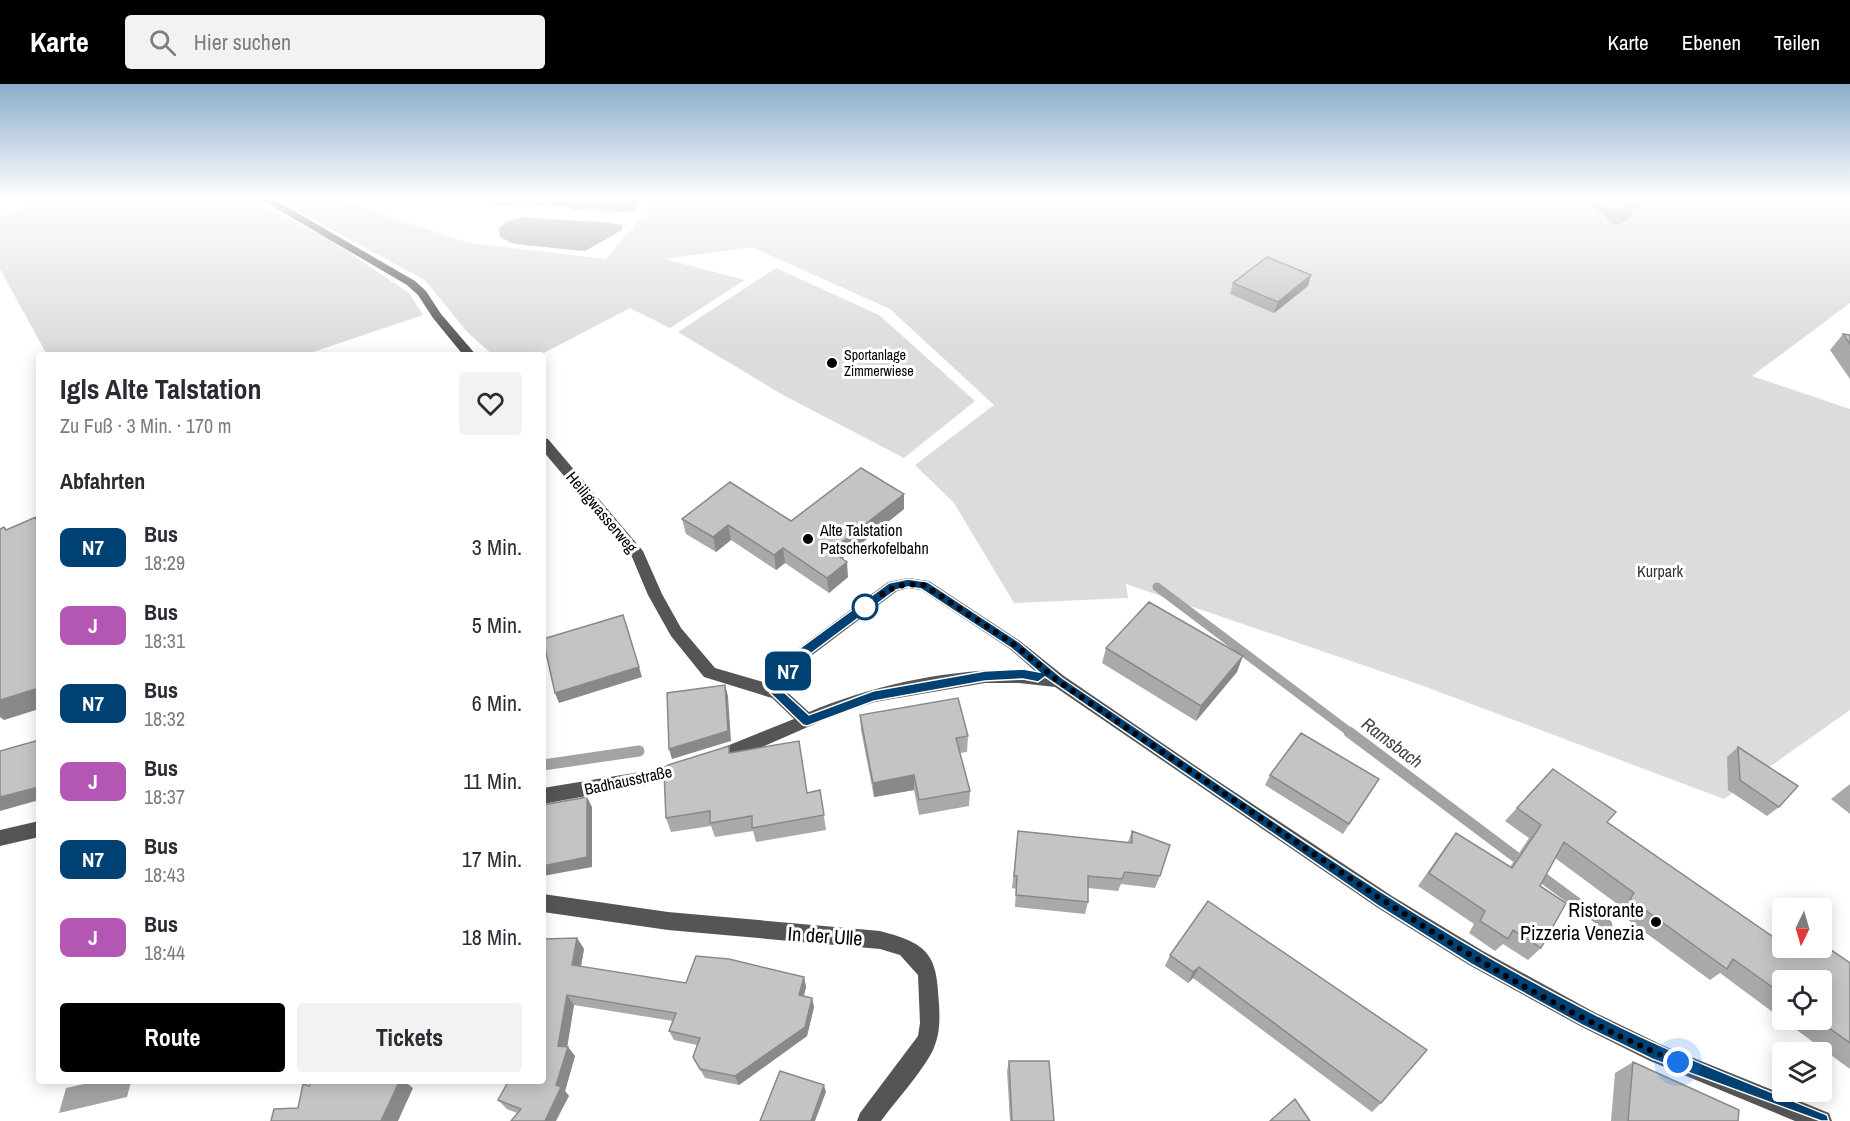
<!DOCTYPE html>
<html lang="de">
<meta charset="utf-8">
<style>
:root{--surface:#fff;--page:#f2f2f3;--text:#2b2b33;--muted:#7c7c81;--accent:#000}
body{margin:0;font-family:"Archivo Narrow",sans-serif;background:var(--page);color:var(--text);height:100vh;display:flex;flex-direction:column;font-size:22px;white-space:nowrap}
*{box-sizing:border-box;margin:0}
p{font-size:20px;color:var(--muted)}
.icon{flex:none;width:33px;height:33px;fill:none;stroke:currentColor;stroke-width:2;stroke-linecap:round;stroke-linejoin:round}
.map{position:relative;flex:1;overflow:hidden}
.side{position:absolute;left:36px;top:268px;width:510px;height:732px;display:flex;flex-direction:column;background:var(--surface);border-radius:6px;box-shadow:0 3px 15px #0003}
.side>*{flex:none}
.badge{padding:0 12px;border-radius:9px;font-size:21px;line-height:39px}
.needle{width:39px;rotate:185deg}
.controls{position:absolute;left:1772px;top:814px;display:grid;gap:12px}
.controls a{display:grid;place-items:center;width:60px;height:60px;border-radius:6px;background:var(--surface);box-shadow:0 3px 15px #0003;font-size:30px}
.you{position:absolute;width:30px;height:30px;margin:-15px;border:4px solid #fff;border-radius:50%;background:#1a73e8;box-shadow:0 0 0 9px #1a73e833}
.map>.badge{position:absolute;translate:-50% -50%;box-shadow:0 0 0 3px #fff}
h2{padding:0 24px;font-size:22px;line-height:54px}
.round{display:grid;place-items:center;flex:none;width:63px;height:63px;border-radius:6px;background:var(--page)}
.head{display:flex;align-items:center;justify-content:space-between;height:102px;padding:0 24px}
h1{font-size:28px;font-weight:700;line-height:45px}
.button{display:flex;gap:12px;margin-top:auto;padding:12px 24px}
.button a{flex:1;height:69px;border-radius:6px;background:var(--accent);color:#fff;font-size:24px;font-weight:700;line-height:69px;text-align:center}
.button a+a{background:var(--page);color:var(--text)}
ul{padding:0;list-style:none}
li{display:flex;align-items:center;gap:18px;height:78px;padding:0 24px}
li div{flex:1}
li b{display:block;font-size:22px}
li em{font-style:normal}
li .badge{min-width:66px;font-weight:700;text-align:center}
header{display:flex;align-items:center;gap:36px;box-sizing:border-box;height:84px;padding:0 30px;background:var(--accent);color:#fff}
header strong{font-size:28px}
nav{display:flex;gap:33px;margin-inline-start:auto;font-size:21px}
.search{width:420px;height:54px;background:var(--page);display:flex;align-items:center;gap:15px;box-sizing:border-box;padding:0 21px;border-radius:6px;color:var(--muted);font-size:22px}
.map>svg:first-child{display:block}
</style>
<header>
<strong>Karte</strong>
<div class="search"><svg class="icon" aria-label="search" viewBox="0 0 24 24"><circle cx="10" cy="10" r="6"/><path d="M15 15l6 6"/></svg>Hier suchen</div>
<nav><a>Karte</a><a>Ebenen</a><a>Teilen</a></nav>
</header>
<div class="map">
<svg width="1850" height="1037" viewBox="0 0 1850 1037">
<rect width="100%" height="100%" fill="#fff"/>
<path fill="#dcdcdc" d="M41,116H250L329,155L409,209L423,231L304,271H47L0,185V133Z
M277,116H340L469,159L606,175L657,116H1850V219L1752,292L1850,325V626L1724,715L1418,600L1126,500L1128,514L1014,519L954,419L915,381L994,321L890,225L752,163L664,175L745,196L670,244L630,224L540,271H493L467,248L425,196Z
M776,184L879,231L975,317L904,374L783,311L678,248Z"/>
<path fill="#a3a3a3" d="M1577,116H1593L1606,123L1621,125L1626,121L1624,116H1657L1642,117L1643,121L1634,124L1631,133C1611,148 1613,138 1599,127C1593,122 1584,119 1577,116Z
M524,133C556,137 590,135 622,141V146L585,167L523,161L512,159L500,153L499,144L508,137Z
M93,998H131L127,1013L59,1029L66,1004Z"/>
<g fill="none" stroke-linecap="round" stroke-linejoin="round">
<path stroke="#a3a3a3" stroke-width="9" d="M1157,503L1351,649"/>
<path stroke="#a3a3a3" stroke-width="11" d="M1349,648L1524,779
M543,681L639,667
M1535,788L1607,841"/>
<path fill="#555" fill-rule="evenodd" d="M262,116H275L415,197L426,207L441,230L477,272H464L433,234L418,211L407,201Z
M543,354L548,355L643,467L662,510L681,544L715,584L773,601L787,573L888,498L908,494L929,497L1020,557L1064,592L1212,693L1392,812L1483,867L1594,928L1664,962L1829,1029L1832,1037H1795L1650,977L1580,942L1469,881L1378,824L1055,603L1019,599H985L875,618L840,629L737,674L713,682L707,680L705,675L707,670L794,635L772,614L704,593L671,552L648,511L632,473L543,367ZM908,504L921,506L1010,565L1035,587C964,581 874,600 809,628L786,607L799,581L897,507Z
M684,677L690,679L693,684L690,689L684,691L646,701L543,720V704L646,687Z
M39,737V753L0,762V746Z
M543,810L668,828L880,847C929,860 937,870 939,920C940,938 940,953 931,970C918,993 897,1015 881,1037H857L860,1029L918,952L920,939L918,891L900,871L880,865L668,846L543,828Z"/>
</g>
<path fill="#a9a9a9" d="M487,116H640L634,128L571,126L570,123L494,121Z
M1311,191L1308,202L1274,229L1230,210L1233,199Z
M1843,250L1850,251V295L1830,266Z
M904,410V425L842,475L848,493L829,509L785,479L776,486L731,456L716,468L686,450L682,435L791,437Z
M1106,564L1237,588L1196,637L1102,579Z
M860,631L968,652L967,668L960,669L970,707L969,722L919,731L914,706L874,713L861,646Z
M729,662L730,669L807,709L820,706L826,746L756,758L753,747L715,753L711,742L671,748L666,734L668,688Z
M1738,663L1779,723L1767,732L1728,706L1727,673Z
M1270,691L1379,695L1343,750L1265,701Z
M1850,700V730L1831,715Z
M1517,724L1607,738L1782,864H1821L1850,879V985L1783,936H1821L1782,897V935L1720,889L1710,896L1616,827L1620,822L1555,774L1540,802L1541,864L1528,876L1503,860L1495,867L1469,849L1474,840L1418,802L1446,762L1456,749L1510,783L1529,754L1505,737Z
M1018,747L1128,758L1132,747L1160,792L1155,804L1121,800L1118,807L1088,804V818L1085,830L1015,823L1016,805L1012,804Z
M1208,817L1381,1019L1372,1028L1193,894L1188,899L1165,882L1170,871Z
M577,854L584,865L581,883L686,899L804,893L806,903L804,912L812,914L814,923L807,952L739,1001L705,994L693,973L697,961L674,956L669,947L673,937L574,921L567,962L568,963L575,972L565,1007L569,1012L517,1029L507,1025L498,1016L543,998Z
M1009,977L1054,1037H1010L1007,987Z
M1633,978L1738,1037H1611L1615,989Z"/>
<path fill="#898989" d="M632,116H640L634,128Z
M1311,191L1308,202L1274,229L1278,218Z
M904,410V425L832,483L831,467Z
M36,433L39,437V448Z
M728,441L731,456L716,468L713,453Z
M783,464L785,479L776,486L774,471Z
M847,478L848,493L829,509L827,494Z
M627,542L642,593L559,619L555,609Z
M1243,572L1237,588L1196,637L1201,622Z
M725,601L728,612L731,657L672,675L669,665Z
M39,604V625L4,636L0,633V616Z
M914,691V706L874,713L873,699Z
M39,703V716L0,727V713Z
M587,713L592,723V783L543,792V782Z
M577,854L584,865L579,892L572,881Z
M1199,883L1193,894L1188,899L1193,888Z
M804,893L806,903L801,921L799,911Z
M567,911L574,921L566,971L558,962Z
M812,914L814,923L807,952L739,1001L735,992Z
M568,963L575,972L565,1007L569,1012L556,1037H545Z
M399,998H409L408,1000L413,1004L398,1037H381Z
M824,1001L826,1008L815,1037H811Z"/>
<path fill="#c4c4c4" stroke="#898989" stroke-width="1.5" d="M1267,173L1311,191L1278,218L1233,199Z
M1843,250L1850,251V260Z
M861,384L904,410L831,467L847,478L827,494L783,464L774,471L728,441L713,453L682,435L730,398L791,437Z
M36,433L39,448V604L0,616V445L4,443L6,446Z
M1149,518L1243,572L1201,622L1106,564Z
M623,531L639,583L555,609L543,555Z
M725,601L728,647L669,665L667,609Z
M958,614L968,652L956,654L970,707L919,716L914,691L873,699L860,631Z
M1301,649L1379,695L1349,740L1270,691Z
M39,656V703L0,713V667Z
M799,657L807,709L820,706L824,731L752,744V732L710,739V727L666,734L664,689L668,688V681L729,662V669Z
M1738,663L1798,702L1779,723L1740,696Z
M1553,685L1616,728L1607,738L1782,859V864H1789L1794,868L1797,864H1821V859L1850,879V959L1818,936H1821V897H1782V910L1733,875L1727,885L1630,815L1634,809L1564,758L1540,802L1566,819L1541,864L1513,846L1508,855L1480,837L1485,827L1429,789L1456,749L1512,784L1541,741L1517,724Z
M587,713V773L543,782V721Z
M1018,747L1132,759V747L1170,761L1160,792L1125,788L1122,795L1088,792V818L1016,811L1017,792H1014Z
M1208,817L1427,966L1381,1019L1199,883L1193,888L1170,871Z
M577,854L572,881L686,899L696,872L729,875L804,893L799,911L812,914L805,943L735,992L700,985L693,973L700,954L669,947L676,929L567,911L558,962L568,963L556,1001L561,1003L545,1037H511L521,1025L498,1016L508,998H543V855Z
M1009,977H1049L1054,1037H1012Z
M1633,978L1739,1026L1738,1037H1628Z
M780,987L824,1001L811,1037H760Z
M311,998H399L381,1037H271L274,1025L298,1024L303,1000L309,1002Z
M1295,1015L1310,1037H1270Z"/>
<linearGradient id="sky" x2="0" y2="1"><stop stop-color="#8cadcc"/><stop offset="0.44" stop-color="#fff"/><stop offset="1" stop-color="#fff" stop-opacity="0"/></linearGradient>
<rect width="1850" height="261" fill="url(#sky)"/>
<path fill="#004173" stroke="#fff" stroke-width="1.5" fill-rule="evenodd" d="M908,495L928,498L1019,558L1062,594C1236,710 1407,836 1594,930C1670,969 1749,999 1827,1031L1829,1037H1821L1652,975L1582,941L1471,880L1380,823L1045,593L1038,598L1023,595L985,597L874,617L807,642L803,641L770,609L788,573L889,499ZM908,503L921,505L1011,564L1039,588L1023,585L985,587L873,607L809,631L784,608L797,580L896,506Z"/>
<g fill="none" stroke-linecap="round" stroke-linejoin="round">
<path stroke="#000" stroke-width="6" stroke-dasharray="0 10.8" d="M865,523C886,507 895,498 924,501L1015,561L1058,597C1138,652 1219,706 1299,760C1420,842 1543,922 1678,978"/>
</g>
<g fill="#000" stroke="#fff" stroke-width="2">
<circle cx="832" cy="279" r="6"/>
<circle cx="808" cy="455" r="6"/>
<circle cx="1656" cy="838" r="6"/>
</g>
<circle fill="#fff" stroke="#004173" stroke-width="3" cx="865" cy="523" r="12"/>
<g text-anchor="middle" stroke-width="6" stroke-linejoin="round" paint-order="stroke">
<g font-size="14" fill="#000" stroke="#fff" text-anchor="start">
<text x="844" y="276">Sportanlage<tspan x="844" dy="16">Zimmerwiese</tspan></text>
</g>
<g font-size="16" fill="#000" stroke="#fff">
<text transform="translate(602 428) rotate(50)" y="6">Heiligwasserweg</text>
<text transform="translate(628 696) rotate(-12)" y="6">Badhausstraße</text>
</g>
<g font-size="16" fill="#000" stroke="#fff" text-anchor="start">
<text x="820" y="452">Alte Talstation<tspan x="820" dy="18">Patscherkofelbahn</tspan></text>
</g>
<g font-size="16" fill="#333" stroke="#fff">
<text x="1660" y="493">Kurpark</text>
</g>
<g font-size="18" font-style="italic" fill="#444" stroke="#fff">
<text transform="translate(1392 659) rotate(37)" y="6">Ramsbach</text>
</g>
<g font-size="20" fill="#000" stroke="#fff" text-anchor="end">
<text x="1644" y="833">Ristorante<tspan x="1644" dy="23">Pizzeria Venezia</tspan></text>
</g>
<g font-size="20" fill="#000" stroke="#fff">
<text transform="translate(825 852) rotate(4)" y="7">In der Ulle</text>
</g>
</g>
</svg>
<div class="controls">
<a><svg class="needle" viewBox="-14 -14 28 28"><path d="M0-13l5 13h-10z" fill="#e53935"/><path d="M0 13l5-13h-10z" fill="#7c7c81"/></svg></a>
<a><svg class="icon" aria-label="locate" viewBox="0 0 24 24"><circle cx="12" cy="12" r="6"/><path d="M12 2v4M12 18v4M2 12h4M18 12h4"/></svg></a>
<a><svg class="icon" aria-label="layers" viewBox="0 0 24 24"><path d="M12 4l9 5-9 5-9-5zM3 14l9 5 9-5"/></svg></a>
</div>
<div class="you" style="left:1678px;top:978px"></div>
<b class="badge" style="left:788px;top:587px;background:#004173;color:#fff">N7</b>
<section class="side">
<div class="head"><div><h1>Igls Alte Talstation</h1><p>Zu Fuß · 3 Min. · 170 m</p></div><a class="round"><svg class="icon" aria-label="heart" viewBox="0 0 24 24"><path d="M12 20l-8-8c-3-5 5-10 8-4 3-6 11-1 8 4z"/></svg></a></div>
<h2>Abfahrten</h2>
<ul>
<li><span class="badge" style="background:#004173;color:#fff">N7</span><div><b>Bus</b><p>18:29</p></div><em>3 Min.</em></li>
<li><span class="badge" style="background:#b457b4;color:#fff">J</span><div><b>Bus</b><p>18:31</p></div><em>5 Min.</em></li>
<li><span class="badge" style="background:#004173;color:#fff">N7</span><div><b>Bus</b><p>18:32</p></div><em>6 Min.</em></li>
<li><span class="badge" style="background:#b457b4;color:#fff">J</span><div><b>Bus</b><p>18:37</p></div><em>11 Min.</em></li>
<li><span class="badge" style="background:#004173;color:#fff">N7</span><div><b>Bus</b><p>18:43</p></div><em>17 Min.</em></li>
<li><span class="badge" style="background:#b457b4;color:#fff">J</span><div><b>Bus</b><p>18:44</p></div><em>18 Min.</em></li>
</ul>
<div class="button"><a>Route</a><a>Tickets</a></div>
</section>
</div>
